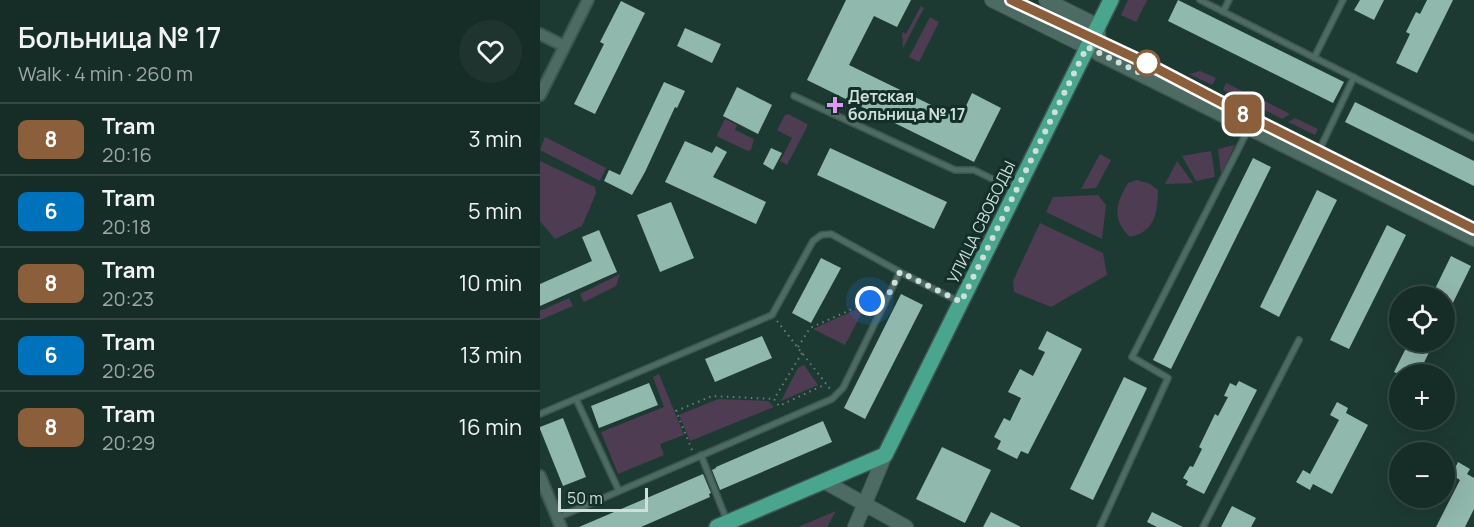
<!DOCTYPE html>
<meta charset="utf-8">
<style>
:root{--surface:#162c26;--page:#1f342e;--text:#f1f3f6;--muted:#9ea7a7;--line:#354843}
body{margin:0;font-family:Manrope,sans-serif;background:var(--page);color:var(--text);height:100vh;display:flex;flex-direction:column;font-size:22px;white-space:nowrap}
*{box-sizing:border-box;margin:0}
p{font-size:20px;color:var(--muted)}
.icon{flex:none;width:33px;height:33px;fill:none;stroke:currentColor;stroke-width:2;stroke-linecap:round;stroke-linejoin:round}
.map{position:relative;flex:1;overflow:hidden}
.side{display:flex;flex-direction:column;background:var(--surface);width:540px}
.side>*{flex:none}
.badge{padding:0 12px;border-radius:9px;font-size:21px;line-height:39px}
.tools{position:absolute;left:849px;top:286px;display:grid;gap:12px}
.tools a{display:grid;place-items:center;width:66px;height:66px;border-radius:50%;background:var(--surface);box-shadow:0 6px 24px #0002,0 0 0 2px var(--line);font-size:30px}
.scale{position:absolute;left:18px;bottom:15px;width:90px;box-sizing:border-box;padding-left:6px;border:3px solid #cfdfda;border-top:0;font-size:16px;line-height:21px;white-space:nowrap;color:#cfdfda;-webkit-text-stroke:4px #133028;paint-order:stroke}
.you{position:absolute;width:30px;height:30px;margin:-15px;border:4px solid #fff;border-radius:50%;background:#1a73e8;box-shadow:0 0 0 9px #1a73e833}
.map>.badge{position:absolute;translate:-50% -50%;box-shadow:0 0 0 3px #fff}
.round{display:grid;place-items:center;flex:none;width:63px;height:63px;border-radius:32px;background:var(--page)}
.summary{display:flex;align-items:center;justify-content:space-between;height:102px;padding:0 18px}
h1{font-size:28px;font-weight:600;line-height:45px}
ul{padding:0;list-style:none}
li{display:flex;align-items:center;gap:18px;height:72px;padding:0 18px;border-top:2px solid var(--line)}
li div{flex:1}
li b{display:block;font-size:22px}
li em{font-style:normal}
li .badge{min-width:66px;font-weight:700;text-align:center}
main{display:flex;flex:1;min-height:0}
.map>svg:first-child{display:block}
</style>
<main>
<section class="side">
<div class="summary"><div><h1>Больница № 17</h1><p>Walk · 4 min · 260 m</p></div><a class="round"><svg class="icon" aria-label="heart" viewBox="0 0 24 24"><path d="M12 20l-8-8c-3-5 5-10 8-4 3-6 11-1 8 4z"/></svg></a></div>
<ul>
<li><span class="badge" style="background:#8b5e3c;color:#fff">8</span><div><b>Tram</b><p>20:16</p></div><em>3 min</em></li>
<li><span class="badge" style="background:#0072bc;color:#fff">6</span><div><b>Tram</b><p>20:18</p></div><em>5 min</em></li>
<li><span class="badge" style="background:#8b5e3c;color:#fff">8</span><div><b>Tram</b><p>20:23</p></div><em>10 min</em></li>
<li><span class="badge" style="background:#0072bc;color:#fff">6</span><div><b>Tram</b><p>20:26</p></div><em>13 min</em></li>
<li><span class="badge" style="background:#8b5e3c;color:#fff">8</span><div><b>Tram</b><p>20:29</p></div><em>16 min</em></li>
</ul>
</section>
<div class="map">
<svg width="934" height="527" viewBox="0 0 934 527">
<rect width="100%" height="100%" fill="#1d3a32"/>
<path fill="#4e3c53" d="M588,0H607L596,22L581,15Z
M381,6L384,8L363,48L362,32L366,34Z
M390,17L399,22L379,62L369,57Z
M660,71L676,78L672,85L649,74Z
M686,83L714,97L711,104L683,90Z
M721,99L750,114L742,119L717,106Z
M248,114L267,124V127L247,165L240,161L252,138L237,130L245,115Z
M755,118L778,129L775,135L748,122Z
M185,119L197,125L195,130L214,139L211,150L208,151L178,137L177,135Z
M5,137L66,168L60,181L0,150Z
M695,145L681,174L678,149Z
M671,151L675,177L656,181L642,156Z
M560,154L571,160L556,188L541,189Z
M0,161L55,187L56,193L42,226L15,239L0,221Z
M637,161L653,183L625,184Z
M597,180L610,184L618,190C617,213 616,231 590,237C571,219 576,203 588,183Z
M558,195L566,205L562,239L506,212L513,197Z
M500,223L563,253L567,275L511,307L474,292L473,281Z
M80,274L76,286L44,302L40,294Z
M29,298L33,306L0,320V311Z
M326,305L305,345L273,329Z
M264,365L278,385L241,401L258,368Z
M119,374L144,435L120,444L124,455L78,474L61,432L124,407L113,377Z
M178,399L228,401L234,407L150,441L139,415Z
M296,511L287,527H258Z"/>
<path fill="#91b8ac" d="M306,0H371L357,27L334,16L309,65L420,119L432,93L461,108L434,162L267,80Z
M638,0L804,82L793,103L628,21Z
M820,0H844L834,20L814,10Z
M887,0H913L877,73L856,63L870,34L866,32L876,12L880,14Z
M81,1L105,13L55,114L34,104L64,44L60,42Z
M145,28L181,44L172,63L137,46Z
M124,82L145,91L137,108L135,107L105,172L92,195L64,181L69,170L80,175Z
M197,87L232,105L218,134L183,116Z
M815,102L934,161V186L805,122Z
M145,141L172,153L176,146L187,152L173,177L226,202L216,224L125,182Z
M231,148L242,153L233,170L223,164Z
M290,148L407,202L394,229L277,175Z
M713,158L731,167L631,369L613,360Z
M777,190L797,200L739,317L720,307Z
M131,202L154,258L120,272L97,215Z
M847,225L866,235L809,349L790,340Z
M59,230L77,272L0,306V284L52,261L42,237Z
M911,256L931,266L904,321V297H891Z
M281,258L301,268L271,323L252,313Z
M361,294L383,305L325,419L304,408Z
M507,331L542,349L488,454L481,451L477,459L457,449L461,441L454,437L464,418L470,421L481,398L468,392L480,369L493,376L505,352L498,349Z
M222,336L232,358L175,382L165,359Z
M869,342H894L878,375H860L854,372Z
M584,377L607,388L553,500L530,489Z
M699,381L717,390L664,494L646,485L648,481L643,478L650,466L653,467L662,449L659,447L675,414L678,416L688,397L684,396L690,383L696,386Z
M109,383L118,405L59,428L51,406Z
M797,402L808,408L806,413L828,425L792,494L773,484L770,490L756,482L763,470L770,474L799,420L790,415Z
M23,418L46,477L23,486L0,429V427Z
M283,421L292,442L180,490L172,470L176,468V467Z
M402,447L451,470L425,523L376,499Z
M918,462L930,469L927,474L934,478V509L925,527H896L920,480L912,475Z
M163,474L171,493L169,494L170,497L101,527H39Z
M692,506L716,518L711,527H681Z
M451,512L481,527H443Z
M612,512L643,527H617L607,522Z"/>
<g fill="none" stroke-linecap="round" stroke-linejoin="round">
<defs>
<path id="service" d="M660,0L934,138
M683,12L689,0
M774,58L803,0
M254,96L415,170H434L475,190
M776,157L814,77
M36,399L79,491
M0,414L232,315L273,241L281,235L291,234L360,272L420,302
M161,455L187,521
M17,518L292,399L303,388L360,272
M560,527L628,378L592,357L708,130
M663,527L759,340"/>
<path id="minor" d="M0,34L24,46
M0,95L48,0
M0,476L21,527"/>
<path id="tertiary" d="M452,0L559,53L558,26L506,0
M285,482L366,527
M315,527L345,455"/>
<path id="secondary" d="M559,53L934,238"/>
<path id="primary" d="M177,527L345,455L571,0"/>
</defs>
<use href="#service" stroke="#3c5650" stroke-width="8"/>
<use href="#minor" stroke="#3c5650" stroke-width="14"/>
<use href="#tertiary" stroke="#3c5650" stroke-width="16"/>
<use href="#secondary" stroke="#3c5650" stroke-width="18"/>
<use href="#primary" stroke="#3c5650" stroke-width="18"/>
<path stroke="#667e77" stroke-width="2" stroke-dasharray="1.5 4.5" stroke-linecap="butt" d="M237,321L291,390
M258,347L270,328L337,298
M262,353L234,399L239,406L286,384
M152,450L136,411L172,396L234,399"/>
<use href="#service" stroke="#4d6b62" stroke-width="5"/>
<use href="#minor" stroke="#4d6b62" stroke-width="10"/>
<use href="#tertiary" stroke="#4d6b62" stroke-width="14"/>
<use href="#secondary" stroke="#4d6b62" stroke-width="15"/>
<use href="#primary" stroke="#4aa58e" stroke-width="15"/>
<path stroke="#829791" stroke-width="1.5" d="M471,0L608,64L680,102L934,229"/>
</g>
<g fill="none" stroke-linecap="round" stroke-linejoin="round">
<defs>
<path id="line" d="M471,0L608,64L700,112L934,229"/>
</defs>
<use href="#line" stroke="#fff" stroke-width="14"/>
<use href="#line" stroke="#8b5e3c" stroke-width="9"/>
<path stroke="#cfdfda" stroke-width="6" stroke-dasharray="0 10.8" d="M330,301L350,292L360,272L421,302L547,47L602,74L607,63"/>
</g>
<circle fill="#fff" stroke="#8b5e3c" stroke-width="3" cx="607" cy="63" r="12"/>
<path fill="#de98f2" stroke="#133028" stroke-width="2" d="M292 96h6v6h6v6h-6v6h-6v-6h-6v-6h6z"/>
<g text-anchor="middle" stroke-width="6" stroke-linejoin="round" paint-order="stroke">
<g font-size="16" font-weight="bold" fill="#cfdfda" stroke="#133028" text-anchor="start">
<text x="308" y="102">Детская<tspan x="308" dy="18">больница № 17</tspan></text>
</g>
<g font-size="16" fill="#cfdfda" stroke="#133028">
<text transform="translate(441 222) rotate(-64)" y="6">УЛИЦА СВОБОДЫ</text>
</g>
</g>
</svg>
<div class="tools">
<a><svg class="icon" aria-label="locate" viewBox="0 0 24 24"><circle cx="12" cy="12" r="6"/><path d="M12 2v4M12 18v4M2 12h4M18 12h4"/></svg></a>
<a>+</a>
<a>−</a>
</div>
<div class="scale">50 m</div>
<div class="you" style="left:330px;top:301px"></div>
<b class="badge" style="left:703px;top:114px;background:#8b5e3c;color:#fff">8</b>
</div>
</main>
